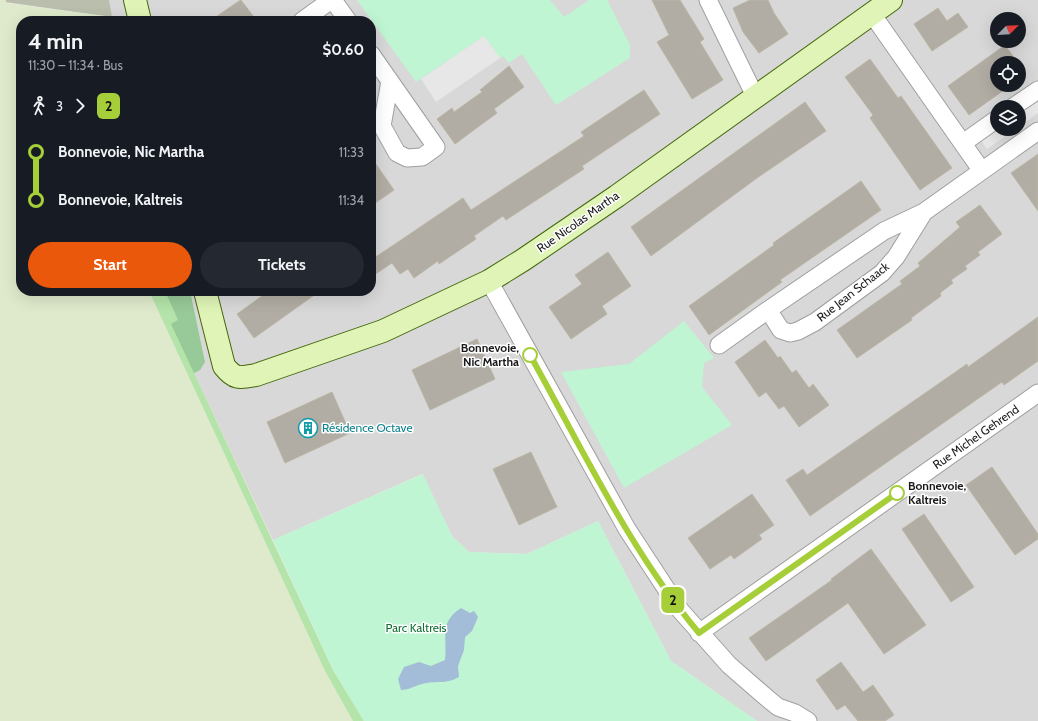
<!DOCTYPE html>
<meta charset="utf-8">
<style>
:root{--surface:#171b24;--page:#242831;--text:#f1f3f6;--muted:#9ea1a6;--accent:#ea580c}
body{margin:0;font-family:Cabin,sans-serif;background:var(--page);color:var(--text);height:100vh;display:flex;flex-direction:column;font-size:15px;white-space:nowrap}
*{box-sizing:border-box;margin:0}
p{font-size:13px;color:var(--muted)}
.icon{flex:none;width:22px;height:22px;fill:none;stroke:currentColor;stroke-width:2;stroke-linecap:round;stroke-linejoin:round}
.map{position:relative;flex:1;overflow:hidden}
.details{position:absolute;left:16px;top:16px;width:360px;height:280px;display:flex;flex-direction:column;background:var(--surface);border-radius:16px;box-shadow:0 4px 16px #0002}
.details>*{flex:none}
.badge{padding:0 8px;border-radius:6px;font-size:14px;line-height:26px}
.needle{width:26px;rotate:66deg}
.controls{position:absolute;left:990px;top:12px;display:grid;gap:8px}
.controls a{display:grid;place-items:center;width:36px;height:36px;border-radius:50%;background:var(--surface);box-shadow:0 4px 16px #0002;font-size:20px}
.map>.badge{position:absolute;translate:-50% -50%;box-shadow:0 0 0 2px #fff}
.legs{display:flex;align-items:center;gap:6px;height:44px;padding:0 12px;font-size:13px}
.legs p{margin-inline-start:auto}
.headline{display:flex;align-items:center;justify-content:space-between;height:68px;padding:0 12px}
h1{font-size:22px;font-weight:700;line-height:30px}
.button{display:flex;gap:8px;margin-top:auto;padding:8px 12px}
.button a{flex:1;height:46px;border-radius:24px;background:var(--accent);color:#fff;font-size:16px;font-weight:700;line-height:46px;text-align:center}
.button a+a{background:var(--page);color:var(--text)}
ul{padding:0 12px;list-style:none}
li{display:flex;align-items:center;gap:14px;height:48px;font-size:15px}
li i{display:grid;place-items:center;width:6px;height:100%;margin:0 5px;background:currentColor}
li i::after{content:'';width:10px;height:10px;margin:-5px;border:3px solid;border-radius:50%;background:var(--surface)}
li p{margin-inline-start:auto}
li:first-child i{background:linear-gradient(#0000 50%,currentColor 0)}
li:last-child i{background:linear-gradient(currentColor 50%,#0000 0)}
.map>svg:first-child{display:block}
</style>
<div class="map">
<svg width="1038" height="721" viewBox="0 0 1038 721">
<rect width="100%" height="100%" fill="#ecebe1"/>
<path fill="#d9d8d8" fill-rule="evenodd" d="M6,0H1038V721H757L671,661L598,521L527,554L469,552L452,536L422,474L273,540L194,373L205,361L190,291H371V21H117V18L5,2ZM997,19H1019V41H997ZM997,63H1019V85H997ZM997,107H1019V129H997Z"/>
<path fill="#babfad" d="M6,0H109L112,17L5,2Z"/>
<path fill="#dfeacc" d="M0,0H6V3L112,17V21H21V291H149L325,671L353,721H0Z"/>
<path fill="#b4e4a9" d="M149,291H190L205,362L200,370L194,373L333,670L364,721H353L325,671Z"/>
<path fill="#98c998" d="M165,291H190L205,362L200,370L194,373L171,324L178,320Z"/>
<path fill="#bff5d3" d="M357,0H550L564,17L589,0H607L630,45V58L556,105L522,54L509,63L503,56L500,58L484,36L416,82Z
M684,321L714,358L704,363L702,387L732,425L624,488L561,372L629,364Z
M423,474L452,536L469,552L527,554L598,521L671,661L757,721H364L333,670L273,540Z"/>
<path fill="#e7e7e7" d="M484,36L500,58L436,102L421,79Z
M1032,94L1038,103V113L1019,127V107Z
M997,129H1016L987,149L976,134Z"/>
<path fill="#a3bcd7" d="M461,608L470,613L474,611L478,617L472,631L465,637L464,650L458,666L459,677C445,685 436,680 422,684C414,686 409,690 401,690L398,679L404,667L419,662L431,666L445,660C448,637 438,623 461,608Z"/>
<path fill="#b1ada4" stroke="#bcb6a4" d="M241,0L257,21H210L236,3Z
M652,0H680L704,39L700,42L723,80L692,99L657,42L669,35Z
M750,0H768L774,13L788,34L759,53L743,32L733,8Z
M938,8L947,21L958,13L968,27L932,51L914,24Z
M1005,45L1018,63H997V85H1011L969,115L948,86Z
M870,59L898,98L901,96L952,168L920,190L870,118L873,115L845,77Z
M509,66L524,87L494,109L497,113L455,144L437,119L452,108L454,112L482,92L480,90Z
M644,90L660,114L582,166L584,169L506,220L503,216L474,236L476,239L439,264L438,261L414,278L408,269L400,274L392,263L371,277V260L401,240L463,198L471,210L584,136L581,132Z
M805,102L826,131L757,178L651,256L631,227Z
M1038,154V211L1011,173Z
M371,157L394,190L371,206Z
M861,181L881,210L780,280L782,282L709,335L689,306L774,245L773,243Z
M980,205L1002,234L978,252L980,255L965,266L967,269L951,280L953,283L940,293L941,296L911,318L912,320L857,358L837,330L902,284L900,281L920,266L918,263L960,227L956,222Z
M608,252L631,286L602,306L607,314L571,339L549,307L582,284L575,275Z
M269,291H320L254,338L237,314Z
M1038,317V361L1004,385L1002,382L810,516L786,480L803,469L807,475L967,364L968,367Z
M477,339L495,379L430,410L412,370Z
M765,340L778,358L780,356L792,373L796,370L809,388L813,384L829,405L799,427L784,406L779,409L766,392L759,397L735,362Z
M332,392L350,433L285,463L267,422Z
M531,452L557,507L519,525L493,469Z
M992,467L1038,534V539L1015,555L966,485Z
M752,494L774,525L759,535L762,539L734,559L731,555L710,569L688,538Z
M924,514L974,587L951,602L902,529Z
M871,549L926,625L884,654L848,603L766,661L749,638L832,580L831,579Z
M841,662L863,692L873,685L894,715L885,721H858L845,705L837,710L816,680Z"/>
<g fill="none" stroke-linecap="round" stroke-linejoin="round">
<defs>
<path id="street" d="M333,0L348,21
M708,0L755,96
M872,14L982,171
M302,21L331,0
M371,54L436,147L422,157L407,158L397,153L382,126L390,81
M1013,107L1038,90
M963,143L997,119
M489,281L627,529L680,610L729,665L767,698L778,707L795,713L808,721
M768,310L884,231L924,212
M719,345L768,310L781,330L790,333L798,331L815,322L882,273L896,257L924,212L1038,131
M699,633L1038,393"/>
<path id="secondary" d="M135,0L140,21
M205,291L224,366C235,380 240,378 256,375L383,331L489,281L523,260L617,196L891,0"/>
</defs>
<use href="#street" stroke="#9f9f9f" stroke-width="19"/>
<use href="#secondary" stroke="#43680b" stroke-width="24"/>
<use href="#street" stroke="#fff" stroke-width="17"/>
<use href="#secondary" stroke="#dff4b6" stroke-width="22"/>
</g>
<g fill="none" stroke-linecap="round" stroke-linejoin="round">
<defs>
<path id="line-1" d="M530,355C582,448 630,551 699,633L897,493"/>
</defs>
<use href="#line-1" stroke="#fff" stroke-width="9"/>
<use href="#line-1" stroke="#a6ce39" stroke-width="6"/>
</g>
<defs>
<symbol id="building-ring" viewBox="-11 -11 22 22"><circle r="9.5" fill="#fff" stroke="#0f9aa8" stroke-width="1.5"/><path d="M-4-6H4V6H1V3H-1V6H-4ZM-2.5-4.3h1.7v1.8h-1.7ZM.8-4.3h1.7v1.8H.8ZM-2.5-1h1.7V.8h-1.7ZM.8-1h1.7V.8H.8Z" fill="#0f9aa8"/></symbol>
</defs>
<g fill-rule="evenodd">
<use href="#building-ring" x="297" y="417" width="22" height="22"/>
</g>
<g fill="#fff" stroke="#a6ce39" stroke-width="2">
<circle cx="530" cy="355" r="7"/>
<circle cx="897" cy="493" r="7"/>
</g>
<g text-anchor="middle" stroke-width="3" stroke-linejoin="round" paint-order="stroke">
<g font-size="12" fill="#1b1b1b" stroke="#fff">
<text transform="translate(578 222) rotate(-35)" y="4">Rue Nicolas Martha</text>
<text transform="translate(853 292) rotate(-38)" y="4">Rue Jean Schaack</text>
<text transform="translate(976 437) rotate(-35)" y="4">Rue Michel Gehrend</text>
</g>
<g font-size="12" font-weight="bold" fill="#1b1b1b" stroke="#fff" text-anchor="end">
<text x="519" y="352">Bonnevoie,<tspan x="519" dy="14">Nic Martha</tspan></text>
<text x="908" y="490" text-anchor="start">Bonnevoie,<tspan x="908" dy="14">Kaltreis</tspan></text>
</g>
<g font-size="12" fill="#0d838f" stroke="#fff" text-anchor="start">
<text x="322" y="432">Résidence Octave</text>
</g>
<g font-size="12" fill="#126f35" stroke="#fff">
<text x="416" y="632">Parc Kaltreis</text>
</g>
</g>
</svg>
<div class="controls">
<a><svg class="needle" viewBox="-14 -14 28 28"><path d="M0-13l5 13h-10z" fill="#e53935"/><path d="M0 13l5-13h-10z" fill="#9ea1a6"/></svg></a>
<a><svg class="icon" aria-label="locate" viewBox="0 0 24 24"><circle cx="12" cy="12" r="6"/><path d="M12 2v4M12 18v4M2 12h4M18 12h4"/></svg></a>
<a><svg class="icon" aria-label="layers" viewBox="0 0 24 24"><path d="M12 4l9 5-9 5-9-5zM3 14l9 5 9-5"/></svg></a>
</div>
<b class="badge" style="left:673px;top:600px;background:#a6ce39;color:#111">2</b>
<section class="details">
<div class="headline"><div><h1>4 min</h1><p>11:30 – 11:34 · Bus</p></div><b>$0.60</b></div>
<div class="legs"><svg class="icon" aria-label="walk" viewBox="0 0 24 24"><circle cx="13" cy="4" r="2"/><path d="M13 8l-2 6 4 7M11 14l-3 7M7 12l3-4h3l4 4"/></svg>3<svg class="icon" aria-label="forward" viewBox="0 0 24 24"><path d="M9 5l7 7-7 7"/></svg><b class="badge" style="background:#a6ce39;color:#111">2</b></div>
<ul>
<li><i style="color:#a6ce39"></i><b>Bonnevoie, Nic Martha</b><p>11:33</p></li>
<li><i style="color:#a6ce39"></i><b>Bonnevoie, Kaltreis</b><p>11:34</p></li>
</ul>
<div class="button"><a>Start</a><a>Tickets</a></div>
</section>
</div>
